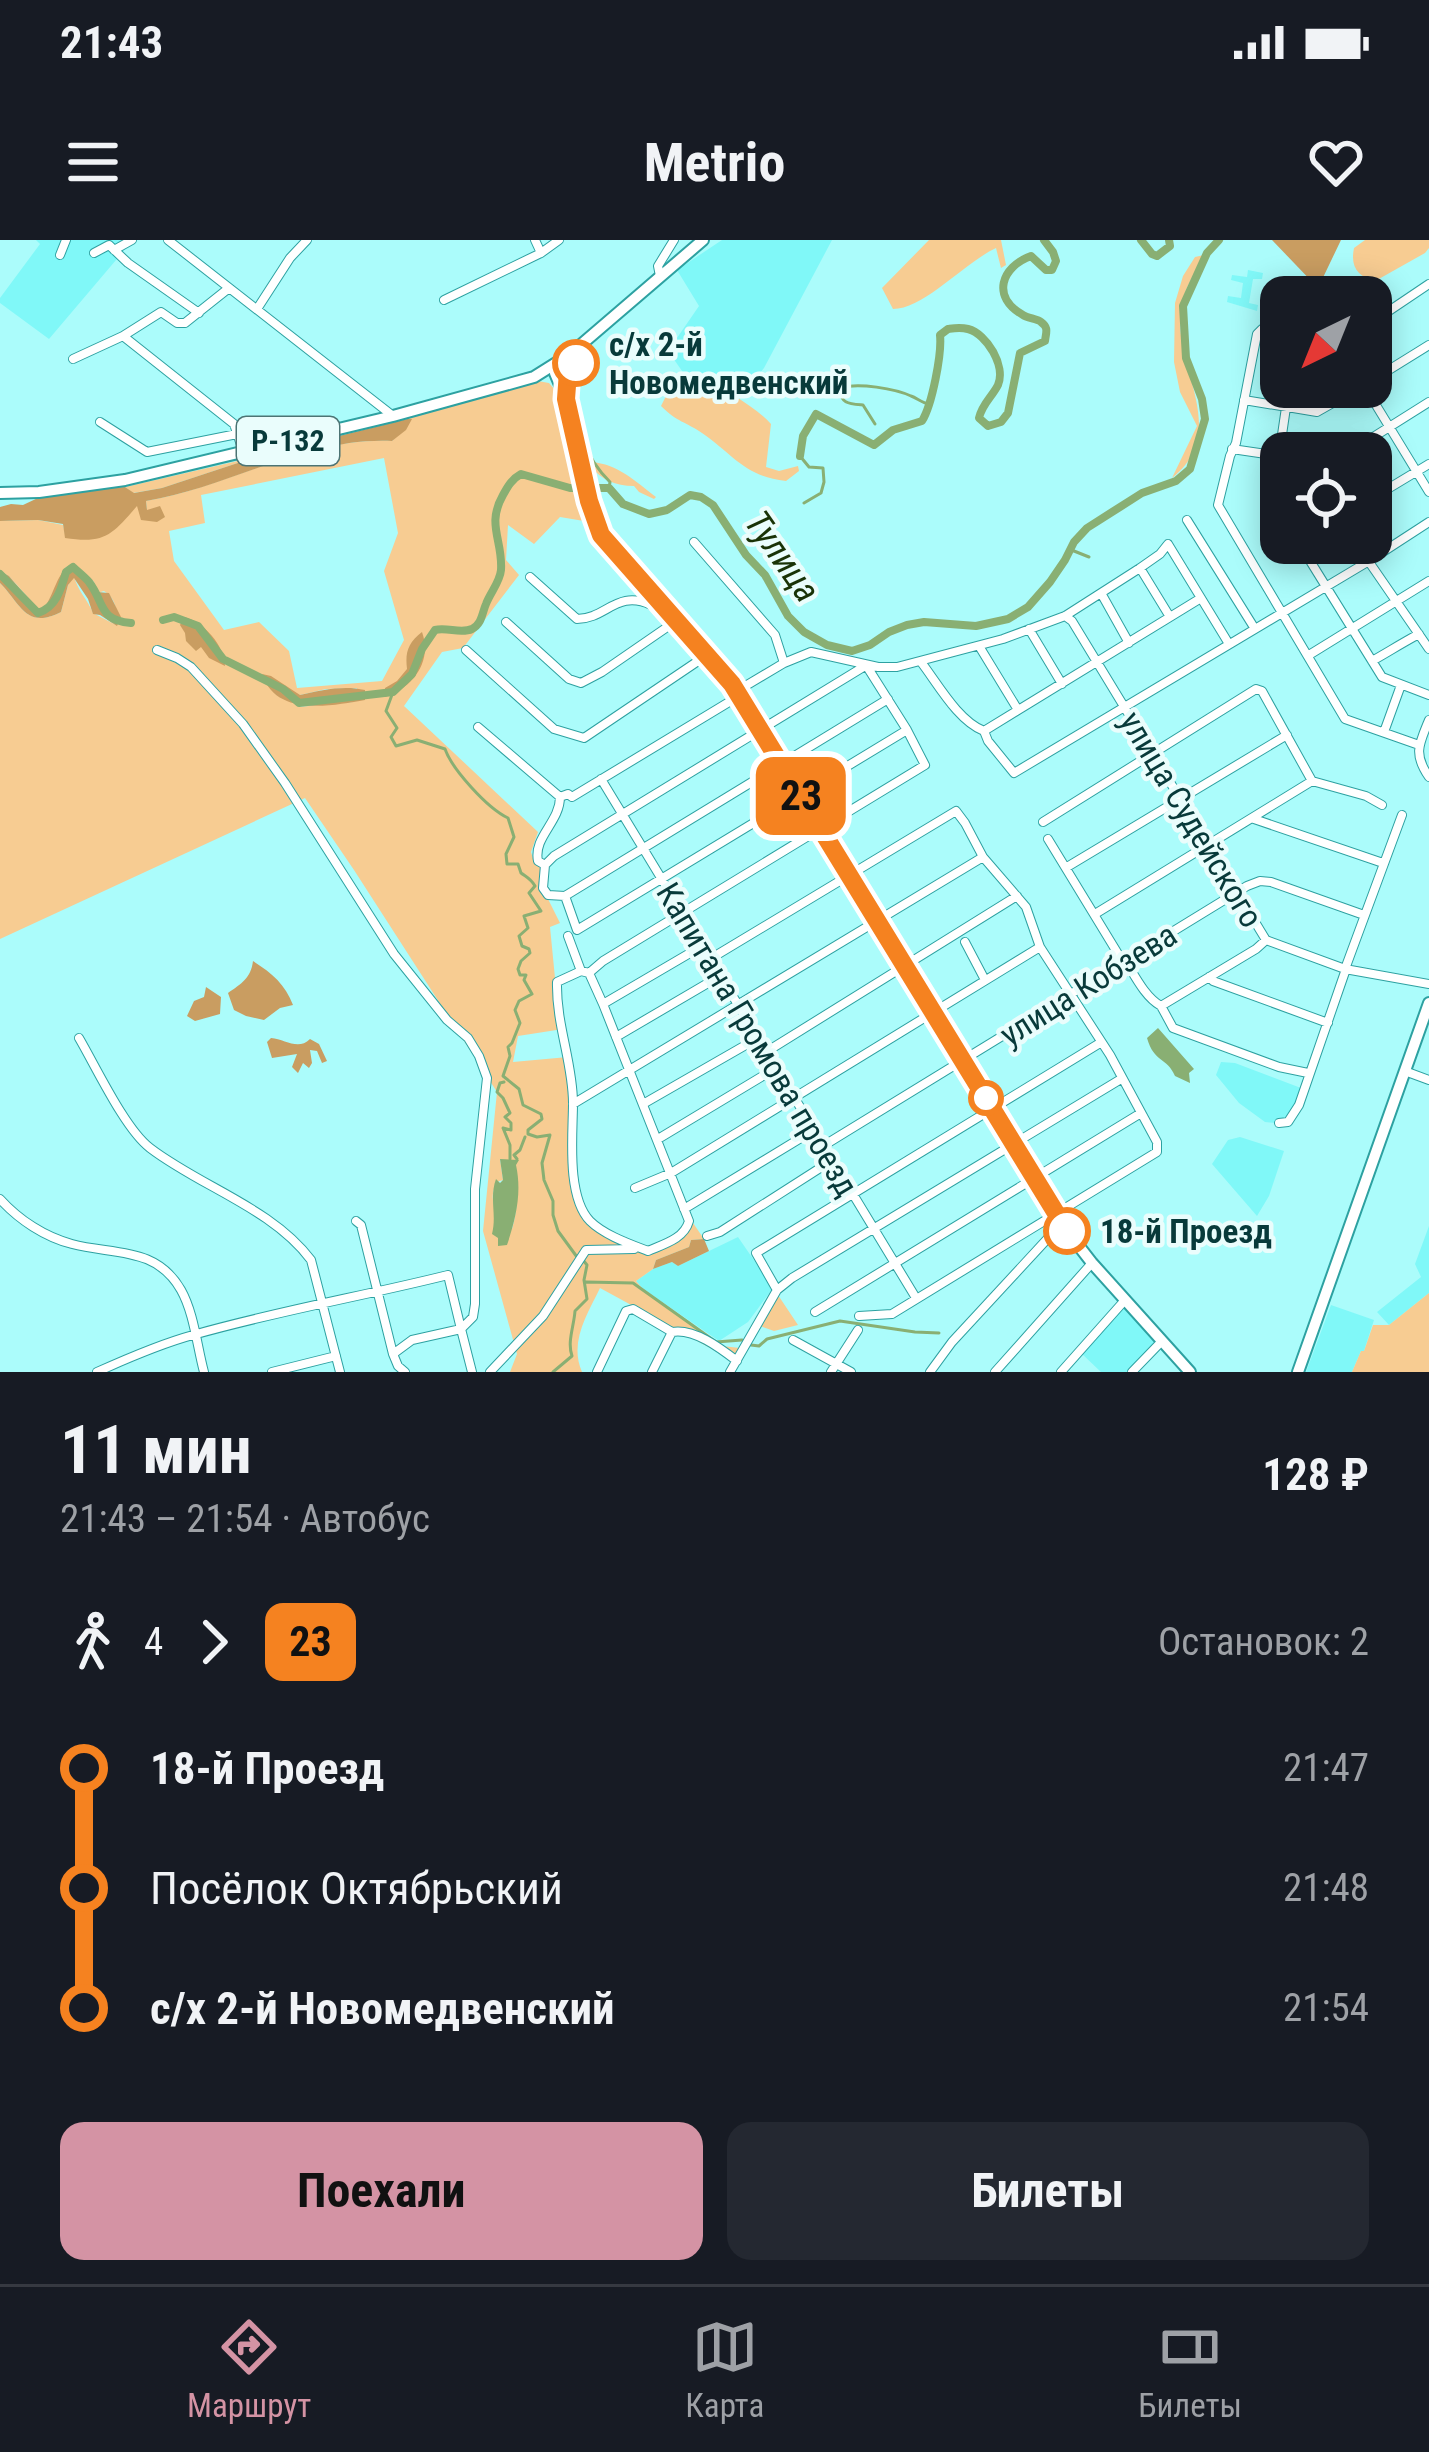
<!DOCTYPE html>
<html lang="ru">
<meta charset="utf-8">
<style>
:root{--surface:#171b24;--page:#242831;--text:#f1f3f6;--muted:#9ea1a6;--line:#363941;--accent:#d493a4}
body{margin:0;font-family:"Roboto Condensed",sans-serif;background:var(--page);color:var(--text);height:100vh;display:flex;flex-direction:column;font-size:45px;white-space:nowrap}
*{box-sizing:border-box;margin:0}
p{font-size:39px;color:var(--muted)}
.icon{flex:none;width:66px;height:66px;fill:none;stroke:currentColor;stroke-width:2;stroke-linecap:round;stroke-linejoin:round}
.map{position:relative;height:1132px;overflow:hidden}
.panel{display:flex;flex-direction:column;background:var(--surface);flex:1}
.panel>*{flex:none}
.badge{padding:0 24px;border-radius:18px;font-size:42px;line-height:78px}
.needle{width:78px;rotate:223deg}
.fabs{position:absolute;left:1260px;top:36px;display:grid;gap:24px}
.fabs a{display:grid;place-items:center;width:132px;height:132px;border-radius:24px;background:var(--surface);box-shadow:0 6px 30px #0003;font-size:60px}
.map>.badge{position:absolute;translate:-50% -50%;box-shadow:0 0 0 6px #fff}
.legs{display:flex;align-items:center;gap:18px;height:132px;padding:0 60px;font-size:39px}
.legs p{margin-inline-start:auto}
.overview{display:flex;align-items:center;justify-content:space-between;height:204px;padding:0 60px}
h1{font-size:66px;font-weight:700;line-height:90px}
.primary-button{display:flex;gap:24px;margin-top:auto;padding:24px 60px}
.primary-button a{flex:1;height:138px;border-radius:24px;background:var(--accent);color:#111;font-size:48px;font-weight:700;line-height:138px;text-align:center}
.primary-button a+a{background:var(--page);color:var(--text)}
ul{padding:0 60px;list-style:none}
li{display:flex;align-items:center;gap:42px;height:120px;font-size:45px}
li i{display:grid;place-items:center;width:18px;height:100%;margin:0 15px;background:currentColor}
li i::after{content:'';width:30px;height:30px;margin:-15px;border:9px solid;border-radius:50%;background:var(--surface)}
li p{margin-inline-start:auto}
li:first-child i{background:linear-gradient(#0000 50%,currentColor 0)}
li:last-child i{background:linear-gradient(currentColor 50%,#0000 0)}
.status{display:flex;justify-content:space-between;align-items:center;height:84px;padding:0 60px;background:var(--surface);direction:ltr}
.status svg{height:33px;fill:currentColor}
header{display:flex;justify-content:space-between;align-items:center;height:156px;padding:0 60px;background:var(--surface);font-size:54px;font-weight:700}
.tabs{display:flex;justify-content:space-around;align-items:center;height:168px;border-top:3px solid var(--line);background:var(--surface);font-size:33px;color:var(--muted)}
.tabs a{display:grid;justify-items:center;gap:6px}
.tabs .selected{color:var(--accent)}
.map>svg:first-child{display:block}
</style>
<div class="status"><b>21:43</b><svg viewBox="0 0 49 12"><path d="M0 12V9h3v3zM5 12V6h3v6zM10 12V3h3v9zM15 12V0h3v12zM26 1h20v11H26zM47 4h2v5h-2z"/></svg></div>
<header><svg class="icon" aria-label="menu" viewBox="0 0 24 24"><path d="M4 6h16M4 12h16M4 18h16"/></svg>Metrio<svg class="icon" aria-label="heart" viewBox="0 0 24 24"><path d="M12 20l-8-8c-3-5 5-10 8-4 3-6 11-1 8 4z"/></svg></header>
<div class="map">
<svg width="1429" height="1132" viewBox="0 0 1429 1132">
<rect width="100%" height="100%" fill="#abfcfb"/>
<path fill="#80f8f8" d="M36,0H133L49,99L0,63V58L40,4Z
M722,0H832L764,128L738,161L699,132L687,138L668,111L699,66L677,30Z
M1248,30L1263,33L1262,39H1253L1249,63L1258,65L1257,71L1227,62L1228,56L1241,58L1243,43L1231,40L1232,35L1247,37Z
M1221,822L1235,823L1301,848L1291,873L1276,883L1265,882L1239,863L1216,835Z
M1240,897L1284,911L1269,956L1257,976L1212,924L1228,900Z
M1429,986V1053L1389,1085L1377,1072L1421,1037L1415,1024Z
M738,997L773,1048L748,1082L719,1101L642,1048L636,1041L653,1029L672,1022L678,1026Z
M1331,1065L1374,1080L1364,1111H1361L1352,1132H1306Z
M1122,1066L1157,1103L1129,1132H1101L1081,1113Z"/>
<path fill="#f7cc92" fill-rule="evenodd" d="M929,0H1001L1006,25L1001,28L996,8C964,23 924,69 893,69L882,48Z
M1365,0H1429V8L1425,13L1377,40C1358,38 1350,27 1354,8Z
M1204,15C1196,31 1183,50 1181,68C1172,128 1232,190 1172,238L1197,186L1180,152L1174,122L1175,63L1183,36L1195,17Z
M701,135C723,150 754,165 771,184L766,227L779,231L798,226L799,231L786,241C744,236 734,215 702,193C686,182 677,182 661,166L670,148Z
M532,140L549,143L560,156L590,282L560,277L534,304L508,285L506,320L519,335L463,408L442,412L404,466L538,592L531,612L534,622L541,626L547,657L560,683L550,687L555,738L560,743L563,789L518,796L513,822L568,817C570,855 569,948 591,977C603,992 630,1001 648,1009L673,999L693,983L704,999L691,1000L689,1007L656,1020L653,1029L636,1041L642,1048L722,1106L740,1108L734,1121L600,1048C587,1075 569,1102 582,1132H510L517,1114L483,991L497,852L354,630L305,558L0,699V343C21,364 26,390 61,372L68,345L74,336C77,350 88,360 93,373L116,385C118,372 116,358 104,351L97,353L94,342L76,326L66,327L45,368H37L9,336L0,331V281L38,280L63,285L66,298L138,265L147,270L146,261C229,247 306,197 392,201L411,179H407L512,149ZM384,218L398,293L384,331L404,400L382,441L297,448L289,411L259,382L224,390L174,321L169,291L205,283L201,255ZM357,448L353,462L298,467L300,455L326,449ZM500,919L515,922C519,944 518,970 512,989C498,974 486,963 497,942L503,940Z
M259,216L162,248L133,253L125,247Z
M591,222C618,224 635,241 656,257L654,259L639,252L634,246C615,246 602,240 590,226Z
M1429,1053V1132H1352L1361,1111H1364L1373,1085H1389Z
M778,1055L798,1085L774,1091L760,1086Z"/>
<path fill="#c99d61" d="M1272,0H1341L1318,48Z
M407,179H412L406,190L392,201C306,197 230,247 146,261L147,270L160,266L165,277L157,282L141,280L137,266C112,295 105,304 65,298L63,284L38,280L0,281V267L11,264L23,265L40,257L86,249L125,247L134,253L162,248L259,216Z
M71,324L94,343L97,352L109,353L121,377L117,386L100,375L93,374L88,359L74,338L68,345L61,372C26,390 21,364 0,343V331L9,336L36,368H44C54,355 57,332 71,324Z
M184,377C203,381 225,406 225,426L209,418L201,407L196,411L186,401L185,393L180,385Z
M422,392C433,422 412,448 385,457V448L397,441L407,429C405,412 408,403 422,392Z
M262,434L271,436L300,455C321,450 344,445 365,450V460C331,466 276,477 262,434Z
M253,721C272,733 285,744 293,765L280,768L264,780L246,776L234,770L228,753C241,744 251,738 253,721Z
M206,747L221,757L220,774L195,781L187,776L194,761L204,757Z
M271,798C285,799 298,811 310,799L319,804L327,821L322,823L317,811L310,810L312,823L309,828L303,823L298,833L292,827L297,814L272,818L267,802Z
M704,999L709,1011L678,1026L672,1022L653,1029L656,1020L689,1007L691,1000Z"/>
<path fill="#89af73" d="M1158,788L1194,829L1189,833L1190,843L1175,836C1167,817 1154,823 1147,798Z
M500,919L519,920L516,925C522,953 516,978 507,1005L498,1006V998L492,994C497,975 489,958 496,939L500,943L503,940Z"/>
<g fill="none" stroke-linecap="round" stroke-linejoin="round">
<path stroke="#89af73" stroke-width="3" d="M574,145C580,187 579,211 610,242L609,248
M875,184L863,165C851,164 838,164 842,148C857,142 896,149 911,156C917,158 922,163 929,164
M800,216L809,227L823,228L824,242L821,253L804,263
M1069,309L1089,317
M393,452L386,471L397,488L391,497L396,506L417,500L445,509C452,529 487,568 508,578L514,597L506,614L507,624H518L521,633C528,638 531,639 535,646L529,653L541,671L524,676L528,688L519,696L522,706L529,709L530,713L521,721L518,729L520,735H526L524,740L532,754L519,761L515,770L520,783L512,803L508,807L510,816L503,836L519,849L523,865L541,874L542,879L528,890V894L537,897L550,895L542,923L544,940L553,961V975L558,991L577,1017
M504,842L500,843L497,852L503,858L510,873L505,877L511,883V890L503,888L510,905V919
M517,919L514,915L520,910L525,897
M586,1042L633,1043L716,1102L742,1100
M751,1105L759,1106L767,1099L840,1081L915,1092L939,1093
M553,1132L572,1116C567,1102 574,1086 575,1071L587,1059L584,1040L587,1025L583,1020"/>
<path stroke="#89af73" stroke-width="8" d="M1141,0L1152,14L1157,16L1170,6L1169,0
M800,216L803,196L816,174L874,205L893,190L922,181C932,165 942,114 940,95L948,89C955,88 960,87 968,89C987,94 1006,126 998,145C992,157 982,164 979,178L988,186L1001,182L1008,173L1020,113L1045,101C1046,92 1049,88 1041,82C1038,79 1027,78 1023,75C991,57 1001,27 1031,16L1046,30H1052L1056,21L1053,12L1044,0
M0,334L38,373C56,367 61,350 66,332L73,327C76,330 86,338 89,342C105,363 98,380 131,383
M163,380L174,377L198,386L223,419L283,449L299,463L393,452L412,434L422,409L435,390C447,387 461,394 472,389C482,384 482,373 486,364C490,353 500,342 501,330C503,300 486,285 503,255C508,246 512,239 521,234L570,248H609L623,264L649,274L667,270L690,255L701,257L713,265L746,315L765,335L788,376L804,392L827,405L852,411L870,405L889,392L907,385L924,382L976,386L1008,379L1028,367L1050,342L1065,320L1074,302L1087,288L1142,253L1176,241L1190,229L1205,179L1202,159L1186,118L1183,66L1207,13L1219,0"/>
<defs>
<path id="minor" d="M168,0L393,176
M535,0L541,13
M114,10L132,0
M94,13L109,5L128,23L199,73
M60,15L66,0
M660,36L658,26L674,0
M444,60L541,13L559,0
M257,69L290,18L307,0
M1371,83L1429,44
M1281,93L1262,89L1257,94L1236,203L1230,216L1218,265L1345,479L1419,505
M123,96L234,184L243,211
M73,119L123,96L161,72L177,83H185L229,48
M1371,141L1429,105
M1365,147L1429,252
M1244,160L1317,172L1361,147
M100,182L147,212L237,194
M1232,209L1280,216
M1348,213L1429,162
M1371,259L1429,224
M1281,274L1273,256L1289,147
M1187,280L1255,389
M694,302L775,395L784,423
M1299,303L1382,437L1429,455
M1356,303L1429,409
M1140,328L1170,377
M530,337L577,379C606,379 617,349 651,365L659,362
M1101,353L1129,403
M1065,376L1072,381L1266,700L1345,729L1429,744
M506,382L569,439L581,443L602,432L676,381
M1029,389L1062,444
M979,406L1018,470
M157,410L177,418L191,427L243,484L285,543L394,714L447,780L468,798L479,816L487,838L475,949V1064L473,1077L461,1089L472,1132
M466,410L554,489L584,498L707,415
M1309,415L1429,341
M1372,421C1388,412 1402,403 1419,394
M921,422C938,444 958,481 984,491L988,501L1014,533L1369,321L1429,282
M737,451L784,423L811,412L878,427H897L1003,399L1065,376L1140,328L1160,314L1168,304L1229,404
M1429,480C1419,504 1413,514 1429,537
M478,487L560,557
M984,491L1201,358
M1384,492L1401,445
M601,539L916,1058
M560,557L568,554L572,557L739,456
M1254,579L1383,623
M1043,582L1256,449L1262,451L1312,541L1366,556L1382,565
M1048,599L1123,722
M545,625L554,616L865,426
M545,625L538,621C533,597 560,582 560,557
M545,625L543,648L548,655L565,656
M1067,627L1287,495
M565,656L577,690L907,490
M565,656L888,459
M1095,674L1312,541
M568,696L581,731
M965,702L985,740
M710,719L956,571L965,583L983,617L1026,667L1040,707L1110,815L1157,902V912L892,1074L859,1076
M1125,720C1135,736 1145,757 1161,766L1173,788L1279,827L1308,833
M1345,729L1402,575
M581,731L589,733L603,764L689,981C684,999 664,1004 648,1011C630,1004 604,995 590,981C566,956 573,894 573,863C573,823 556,785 557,742Z
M589,733L603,721L925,525L907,490L866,425
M1209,737L1213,741L1328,783
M603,764L702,706
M1161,766L1256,709L1266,700
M616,797L720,736
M79,798C96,827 125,889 150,908C201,947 272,968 311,1020L340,1132
M766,812L1017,656
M1410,833L1429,840
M573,864L983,617
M643,864L758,798
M1279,883L1288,882L1299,865L1346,729
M658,899L776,828
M823,906L1247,646L1260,641L1271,642L1364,675
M635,948L671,933L1040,707
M0,959C19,980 45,997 72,1004C113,1015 156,1006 181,1050C194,1073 197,1106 204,1132
M684,969L814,890
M707,996L720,992L831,921
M777,1050L756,1013L1100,803
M815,1072L1141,873
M793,1100L851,1132
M393,1114L398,1126L405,1132
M97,1132C128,1118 160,1104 193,1095C277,1071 364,1056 448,1035L461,1089L412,1100L393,1114L361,985L356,981
M272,1132L336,1116
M490,1132L543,1076L586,1010L634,1009
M597,1132L626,1071L633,1069L672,1092C694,1088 720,1108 737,1121
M652,1132L672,1092
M730,1132L777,1050L792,1038L1121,839
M831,1132L858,1090
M930,1132L952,1102L1062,983
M995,1132L1092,1023
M1061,1132L1125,1060
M1132,1132L1162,1101"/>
<path id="major" d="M556,125L555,133L566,159L594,278L601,295L732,444L1064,987L1092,1023L1190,1132
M566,156L567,135L577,111
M0,253L39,252L125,240L393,176L534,137L569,115L703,0
M1298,1132L1429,763"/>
</defs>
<use href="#minor" stroke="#2da1a1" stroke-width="10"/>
<use href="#major" stroke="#2da1a1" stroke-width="14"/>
<use href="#minor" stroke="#fff" stroke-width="8"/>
<use href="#major" stroke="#fff" stroke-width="10"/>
</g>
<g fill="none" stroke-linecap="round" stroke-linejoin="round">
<defs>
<path id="line-1" d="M576,123L568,132L566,159L589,261L601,295L732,444L1067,991"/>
</defs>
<use href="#line-1" stroke="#fff" stroke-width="27"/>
<use href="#line-1" stroke="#f58220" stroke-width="18"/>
</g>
<g fill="#fff" stroke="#f58220" stroke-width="6">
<circle cx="576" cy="123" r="21"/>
<circle cx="986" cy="858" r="15"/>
<circle cx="1067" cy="991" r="21"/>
</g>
<g text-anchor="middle" stroke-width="9" stroke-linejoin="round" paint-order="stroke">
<rect fill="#eafdfc" stroke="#4c7474" stroke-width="3" x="237" y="177" width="102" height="48" rx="9"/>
<g font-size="30" font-weight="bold" fill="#083a3a">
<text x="288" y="211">Р-132</text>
</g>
<g font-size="33" font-weight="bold" fill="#083a3a" stroke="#eafdfc" text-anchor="start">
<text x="609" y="116">с/х 2-й<tspan x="609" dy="38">Новомедвенский</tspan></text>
<text x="1100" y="1003">18-й Проезд</text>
</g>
<g font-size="33" fill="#083a3a" stroke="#eafdfc">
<text transform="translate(1192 579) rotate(59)" y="12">улица Судейского</text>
<text transform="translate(1088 744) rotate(-32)" y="12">улица Кобзева</text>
<text transform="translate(758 799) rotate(59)" y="12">Капитана Громова проезд</text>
</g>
<g font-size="36" font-style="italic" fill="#193206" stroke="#eafdfc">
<text transform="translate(783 316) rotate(55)" y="13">Тулица</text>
</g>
</g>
</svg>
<div class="fabs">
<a><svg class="needle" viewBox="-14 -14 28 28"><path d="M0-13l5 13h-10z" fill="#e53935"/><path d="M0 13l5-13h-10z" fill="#9ea1a6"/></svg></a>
<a><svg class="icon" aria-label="locate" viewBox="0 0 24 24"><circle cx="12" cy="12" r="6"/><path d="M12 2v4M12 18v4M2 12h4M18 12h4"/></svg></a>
</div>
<b class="badge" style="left:801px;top:556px;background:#f58220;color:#111">23</b>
</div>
<section class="panel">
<div class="overview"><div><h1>11 мин</h1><p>21:43 – 21:54 · Автобус</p></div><b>128 ₽</b></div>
<div class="legs"><svg class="icon" aria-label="walk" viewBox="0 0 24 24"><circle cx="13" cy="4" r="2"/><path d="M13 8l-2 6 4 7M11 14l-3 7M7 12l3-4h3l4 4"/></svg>4<svg class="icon" aria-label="forward" viewBox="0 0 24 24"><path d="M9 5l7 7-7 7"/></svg><b class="badge" style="background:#f58220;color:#111">23</b><p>Остановок: 2</p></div>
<ul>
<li><i style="color:#f58220"></i><b>18-й Проезд</b><p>21:47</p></li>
<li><i style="color:#f58220"></i><span>Посёлок Октябрьский</span><p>21:48</p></li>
<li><i style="color:#f58220"></i><b>с/х 2-й Новомедвенский</b><p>21:54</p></li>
</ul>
<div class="primary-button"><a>Поехали</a><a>Билеты</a></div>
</section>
<nav class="tabs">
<a class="selected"><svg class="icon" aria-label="directions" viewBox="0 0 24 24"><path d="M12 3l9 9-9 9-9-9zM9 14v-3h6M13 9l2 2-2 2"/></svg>Маршрут</a>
<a><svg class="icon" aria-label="map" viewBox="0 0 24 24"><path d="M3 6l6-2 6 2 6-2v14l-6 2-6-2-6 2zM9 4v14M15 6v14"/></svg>Карта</a>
<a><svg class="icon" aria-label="tickets" viewBox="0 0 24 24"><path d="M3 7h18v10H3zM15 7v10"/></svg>Билеты</a>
</nav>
